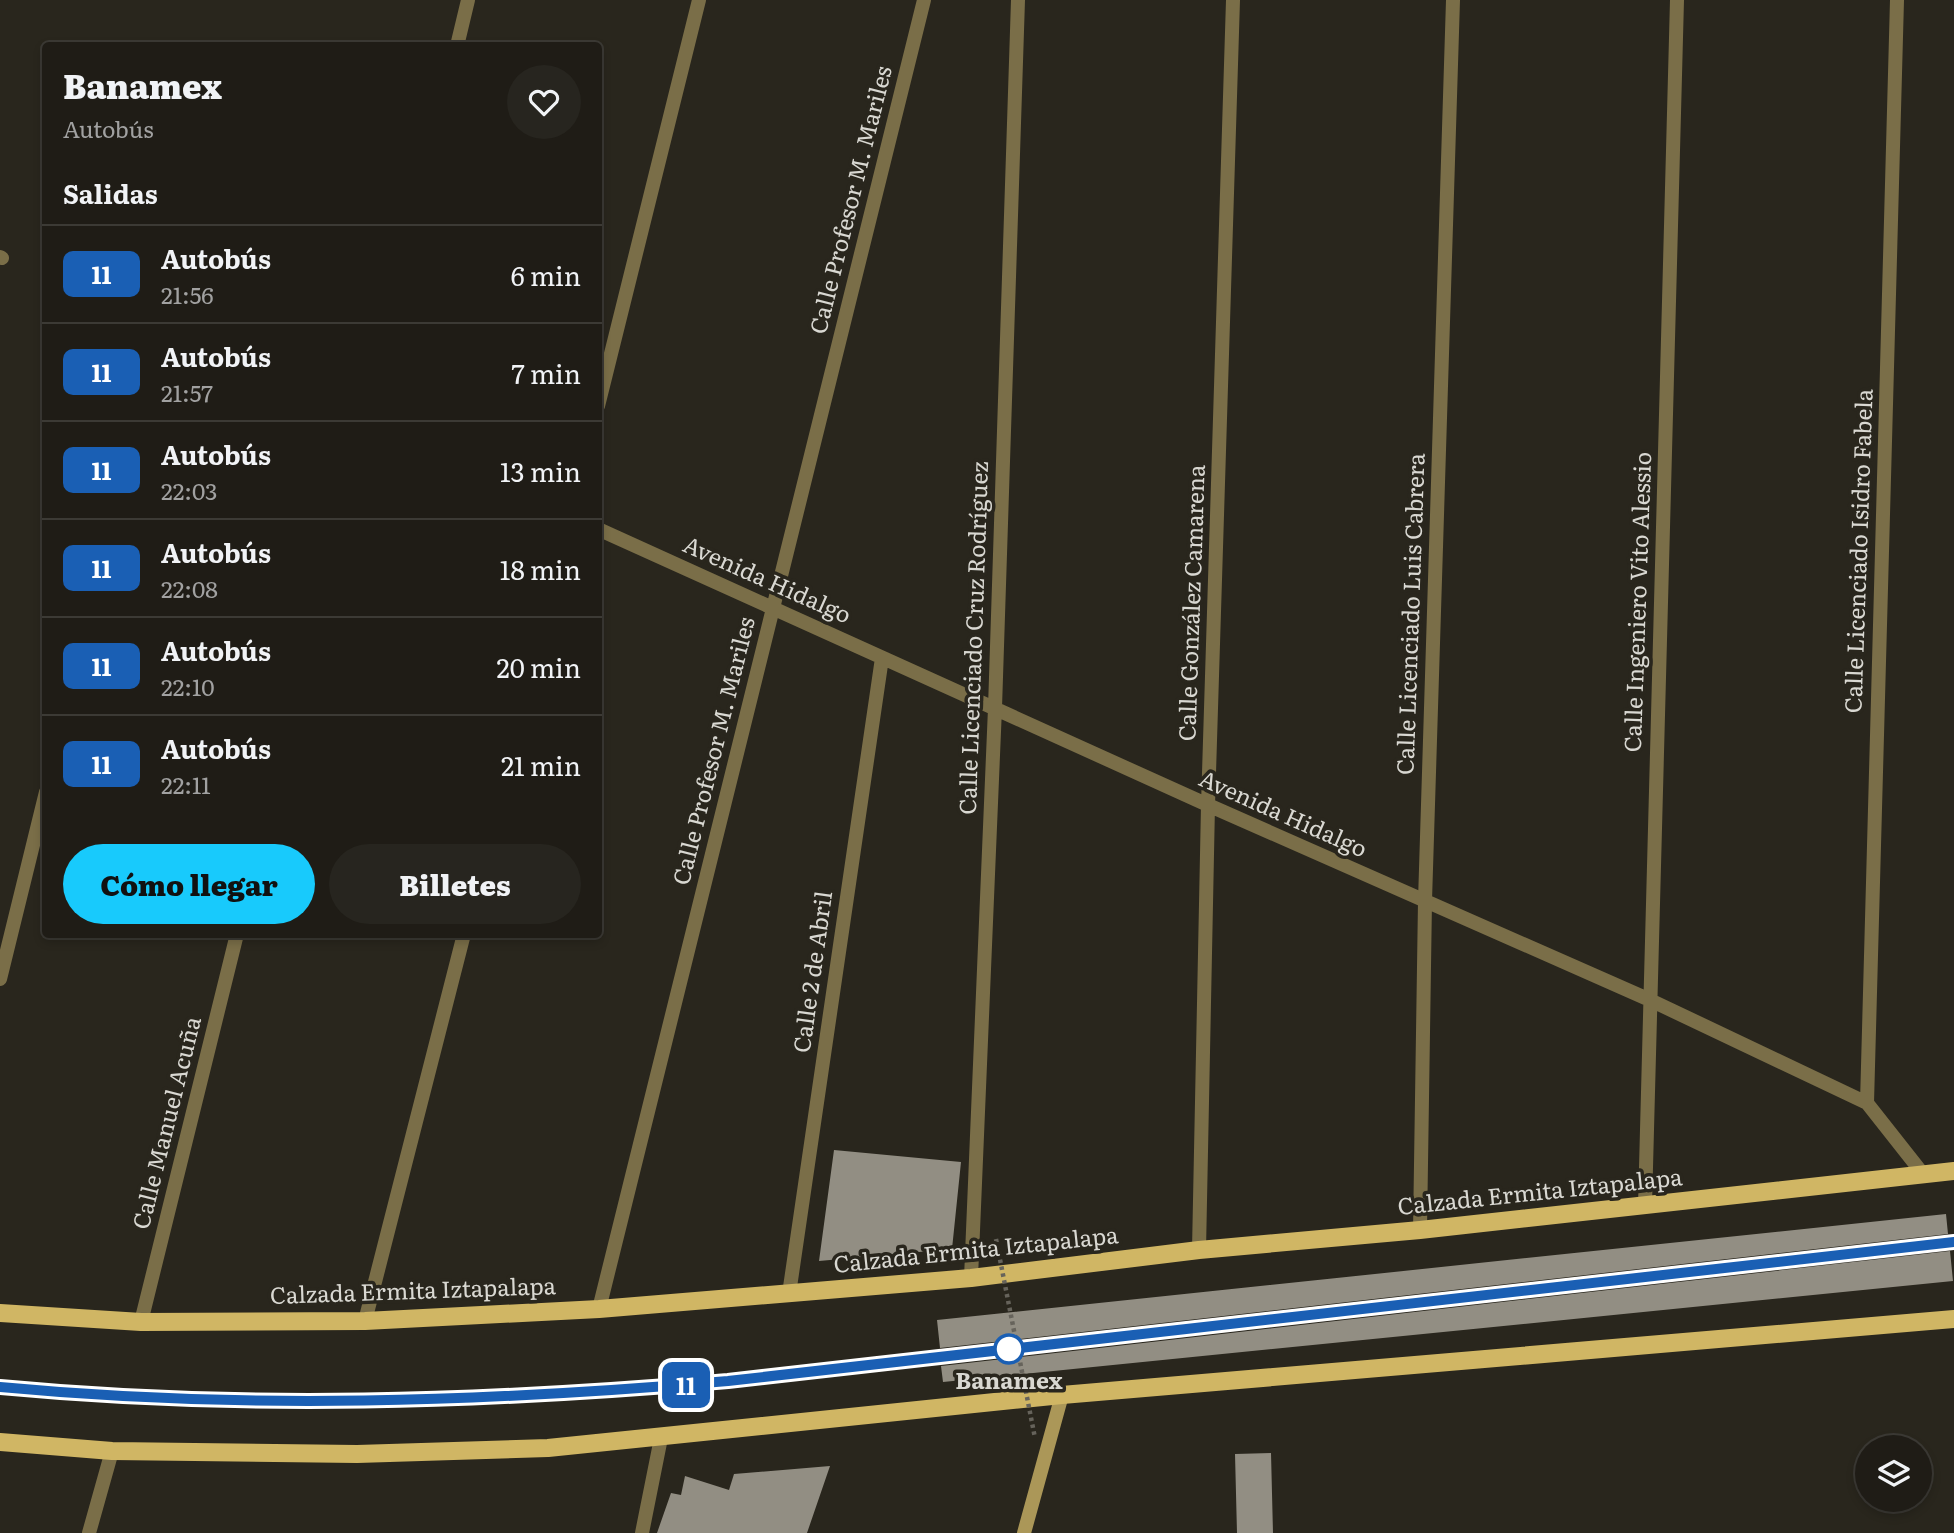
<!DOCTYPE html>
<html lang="es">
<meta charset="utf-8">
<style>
:root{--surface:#1f1c16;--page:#27251f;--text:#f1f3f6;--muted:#a1a1a1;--line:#3c3a35;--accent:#18cafc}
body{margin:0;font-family:Literata,serif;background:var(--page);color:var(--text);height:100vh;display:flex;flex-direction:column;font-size:26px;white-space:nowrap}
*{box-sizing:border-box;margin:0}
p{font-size:23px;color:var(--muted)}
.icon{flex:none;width:38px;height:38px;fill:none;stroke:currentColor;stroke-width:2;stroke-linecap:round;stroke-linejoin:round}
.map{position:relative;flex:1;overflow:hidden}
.details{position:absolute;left:42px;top:42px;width:560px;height:896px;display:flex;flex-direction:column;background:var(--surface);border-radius:7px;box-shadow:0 4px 10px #0003,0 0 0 2px var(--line)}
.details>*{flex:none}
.badge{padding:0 14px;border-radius:10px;font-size:24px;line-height:46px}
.buttons{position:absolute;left:1855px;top:1435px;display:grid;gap:14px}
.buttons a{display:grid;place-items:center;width:77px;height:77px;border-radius:50%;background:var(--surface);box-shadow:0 4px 10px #0003,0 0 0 2px var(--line);font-size:35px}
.map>.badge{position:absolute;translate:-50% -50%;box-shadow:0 0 0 4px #fff}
h2{padding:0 21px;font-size:26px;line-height:63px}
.round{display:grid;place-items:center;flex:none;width:74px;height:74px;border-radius:37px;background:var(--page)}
.headline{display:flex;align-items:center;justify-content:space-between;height:119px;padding:0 21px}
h1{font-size:33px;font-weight:800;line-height:52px}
.action{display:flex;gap:14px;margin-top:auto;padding:14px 21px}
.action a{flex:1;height:80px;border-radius:42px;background:var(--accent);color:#111;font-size:28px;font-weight:800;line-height:80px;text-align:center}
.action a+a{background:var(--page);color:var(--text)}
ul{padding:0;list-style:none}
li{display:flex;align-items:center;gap:21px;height:98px;padding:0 21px;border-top:2px solid var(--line)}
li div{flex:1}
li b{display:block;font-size:26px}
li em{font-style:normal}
li .badge{min-width:77px;font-weight:700;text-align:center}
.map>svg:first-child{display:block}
</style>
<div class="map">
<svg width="1954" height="1533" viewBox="0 0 1954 1533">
<rect width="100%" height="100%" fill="#29261d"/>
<path fill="#928e83" d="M834,1150L961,1162L952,1249L819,1261Z
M1946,1214L1948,1234L940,1348L937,1320Z
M1950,1251L1953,1281L943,1382L941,1366Z
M1271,1453L1273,1533H1237L1235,1454Z
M830,1466L807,1533H657L671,1493L681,1495L685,1476L729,1490L734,1474Z"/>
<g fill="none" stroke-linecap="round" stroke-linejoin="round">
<path stroke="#7a6e48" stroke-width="12" d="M0,1387C243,1411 485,1401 728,1381L1954,1242"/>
<path stroke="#7a6e48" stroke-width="14" d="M457,46L468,0
M0,257L2,258
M598,406L699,0
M598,529L1208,805L1650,1000L1867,1103L1923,1174
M0,979L46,792
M1867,1103L1897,0
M1645,1205L1677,0
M1420,1230L1425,901L1453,0
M1199,1250L1208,805L1233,0
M971,1278L995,708L1018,0
M789,1294L882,658
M599,1309L924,0
M365,1321L464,934
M141,1322L237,934
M89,1533L112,1451
M642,1533L661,1438"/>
<path stroke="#ab9758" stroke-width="14" d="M1024,1533L1062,1395"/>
<path stroke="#d0b664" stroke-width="18" d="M0,1313L141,1322L365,1321L599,1309L971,1278L1199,1250L1420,1230L1954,1171
M0,1442L112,1451L357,1454L548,1448L1062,1395L1954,1319"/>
<path stroke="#66635b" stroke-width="4.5" stroke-dasharray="3.5 3.5" stroke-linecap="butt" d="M996,1239L1035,1438"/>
</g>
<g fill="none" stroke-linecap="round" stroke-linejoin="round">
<defs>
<path id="line" d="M0,1387C243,1410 485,1402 728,1381L1954,1242"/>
</defs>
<use href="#line" stroke="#fff" stroke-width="16"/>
<use href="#line" stroke="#1a5fb4" stroke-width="10"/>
</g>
<circle fill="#fff" stroke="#1a5fb4" stroke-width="3.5" cx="1009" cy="1349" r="14"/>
<g text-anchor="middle" stroke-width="7" stroke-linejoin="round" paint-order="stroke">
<g font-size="23" fill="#d9d8d2" stroke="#29261d">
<text transform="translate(851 200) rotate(-76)" y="8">Calle Profesor M. Mariles</text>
<text transform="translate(1859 551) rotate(-88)" y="8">Calle Licenciado Isidro Fabela</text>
<text transform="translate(767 580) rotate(24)" y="8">Avenida Hidalgo</text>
<text transform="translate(1638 602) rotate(-88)" y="8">Calle Ingeniero Vito Alessio</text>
<text transform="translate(1192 603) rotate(-88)" y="8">Calle González Camarena</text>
<text transform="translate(1411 614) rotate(-88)" y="8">Calle Licenciado Luis Cabrera</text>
<text transform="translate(974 638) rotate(-88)" y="8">Calle Licenciado Cruz Rodríguez</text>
<text transform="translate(714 751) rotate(-76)" y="8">Calle Profesor M. Mariles</text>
<text transform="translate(1283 814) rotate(24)" y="8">Avenida Hidalgo</text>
<text transform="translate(813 972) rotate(-82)" y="8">Calle 2 de Abril</text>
<text transform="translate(167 1123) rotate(-76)" y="8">Calle Manuel Acuña</text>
<text transform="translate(1540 1192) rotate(-6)" y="8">Calzada Ermita Iztapalapa</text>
<text transform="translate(976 1250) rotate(-6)" y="8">Calzada Ermita Iztapalapa</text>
<text transform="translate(413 1291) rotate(-2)" y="8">Calzada Ermita Iztapalapa</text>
</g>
<g font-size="23" font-weight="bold" fill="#d9d8d2" stroke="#29261d">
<text x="1009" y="1389">Banamex</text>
</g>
</g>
</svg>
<div class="buttons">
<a><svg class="icon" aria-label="layers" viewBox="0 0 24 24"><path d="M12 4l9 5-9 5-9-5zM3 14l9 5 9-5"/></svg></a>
</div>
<b class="badge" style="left:686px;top:1385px;background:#1a5fb4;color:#fff">11</b>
<section class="details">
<div class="headline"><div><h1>Banamex</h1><p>Autobús</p></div><a class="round"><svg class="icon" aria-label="heart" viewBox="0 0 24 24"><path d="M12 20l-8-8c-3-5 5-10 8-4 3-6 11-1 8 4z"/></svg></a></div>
<h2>Salidas</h2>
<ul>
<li><span class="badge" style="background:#1a5fb4;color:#fff">11</span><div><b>Autobús</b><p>21:56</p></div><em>6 min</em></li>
<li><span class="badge" style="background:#1a5fb4;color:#fff">11</span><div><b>Autobús</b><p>21:57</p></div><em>7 min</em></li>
<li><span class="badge" style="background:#1a5fb4;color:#fff">11</span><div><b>Autobús</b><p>22:03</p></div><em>13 min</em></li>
<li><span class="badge" style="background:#1a5fb4;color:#fff">11</span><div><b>Autobús</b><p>22:08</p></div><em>18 min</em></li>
<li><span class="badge" style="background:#1a5fb4;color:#fff">11</span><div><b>Autobús</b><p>22:10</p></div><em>20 min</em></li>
<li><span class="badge" style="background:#1a5fb4;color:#fff">11</span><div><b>Autobús</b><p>22:11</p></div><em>21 min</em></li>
</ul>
<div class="action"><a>Cómo llegar</a><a>Billetes</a></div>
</section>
</div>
